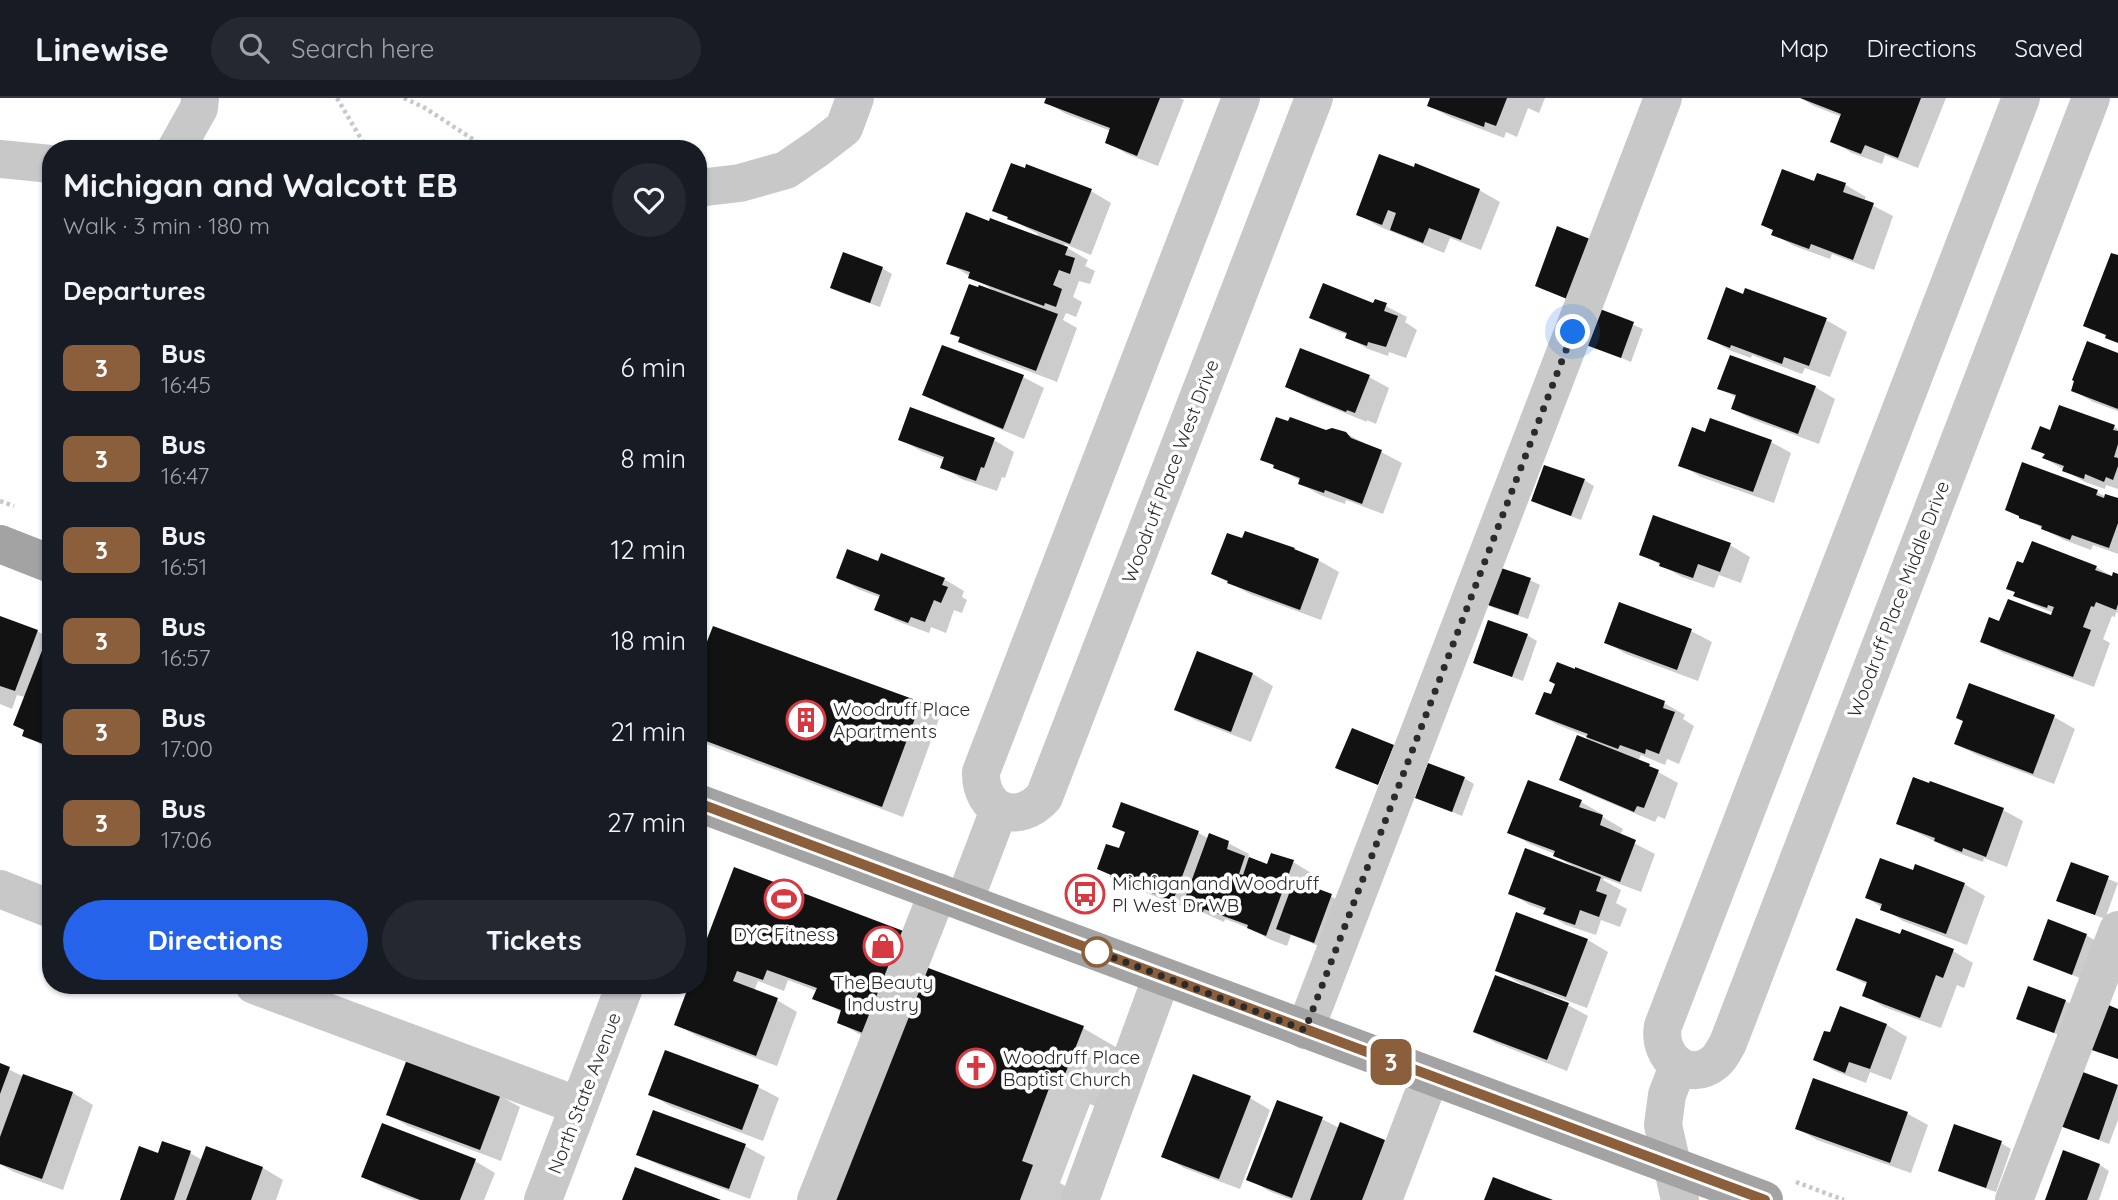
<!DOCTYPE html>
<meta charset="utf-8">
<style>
:root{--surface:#171b24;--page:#242831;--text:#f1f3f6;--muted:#9ea1a6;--line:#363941;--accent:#2563eb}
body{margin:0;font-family:Quicksand,sans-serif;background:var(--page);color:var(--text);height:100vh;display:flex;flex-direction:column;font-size:26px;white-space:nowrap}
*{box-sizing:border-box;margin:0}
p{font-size:23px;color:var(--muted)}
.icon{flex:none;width:38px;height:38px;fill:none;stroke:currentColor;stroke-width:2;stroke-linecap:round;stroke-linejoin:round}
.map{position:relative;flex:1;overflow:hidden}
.details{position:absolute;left:42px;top:42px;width:665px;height:854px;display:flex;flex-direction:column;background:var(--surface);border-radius:28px;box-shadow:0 2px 5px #0004}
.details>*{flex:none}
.badge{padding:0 14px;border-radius:10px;font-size:24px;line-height:46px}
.you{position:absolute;width:35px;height:35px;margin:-18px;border:5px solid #fff;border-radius:50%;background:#1a73e8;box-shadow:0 0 0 10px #1a73e833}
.map>.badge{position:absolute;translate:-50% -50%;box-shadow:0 0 0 4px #fff}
h2{padding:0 21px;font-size:26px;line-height:63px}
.round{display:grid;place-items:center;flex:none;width:74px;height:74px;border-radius:37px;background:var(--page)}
.summary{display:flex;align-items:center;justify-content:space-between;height:119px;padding:0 21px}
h1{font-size:33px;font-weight:700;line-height:52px}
.button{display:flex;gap:14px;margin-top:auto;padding:14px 21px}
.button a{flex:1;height:80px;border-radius:42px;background:var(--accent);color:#fff;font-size:28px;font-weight:700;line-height:80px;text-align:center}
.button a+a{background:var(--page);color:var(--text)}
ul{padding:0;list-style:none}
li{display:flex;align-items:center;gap:21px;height:91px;padding:0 21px}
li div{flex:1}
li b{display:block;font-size:26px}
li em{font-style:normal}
li .badge{min-width:77px;font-weight:700;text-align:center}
header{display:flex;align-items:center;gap:42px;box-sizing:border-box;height:98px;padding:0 35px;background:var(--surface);border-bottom:2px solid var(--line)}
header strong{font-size:33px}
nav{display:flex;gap:38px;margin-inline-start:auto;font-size:24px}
.search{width:490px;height:63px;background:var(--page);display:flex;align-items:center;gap:18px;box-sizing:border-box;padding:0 24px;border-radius:38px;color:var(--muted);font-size:26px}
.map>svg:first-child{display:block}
</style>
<header>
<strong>Linewise</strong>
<div class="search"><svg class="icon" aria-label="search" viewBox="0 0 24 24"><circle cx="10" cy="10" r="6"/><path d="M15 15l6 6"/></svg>Search here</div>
<nav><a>Map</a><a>Directions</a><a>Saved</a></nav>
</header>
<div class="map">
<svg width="2118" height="1102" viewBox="0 0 2118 1102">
<rect width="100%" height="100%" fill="#fff"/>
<path fill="#0003" d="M1048,0H1180L1184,2L1158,68L1127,56L1107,44L1111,33L1066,16L1046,4Z
M1432,0H1545L1539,15L1528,10L1517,39L1506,34L1504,40L1450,19L1429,8Z
M1801,0H1946L1918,70L1885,57L1882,66L1852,55L1832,43L1842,19L1814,8Z
M1818,77L1846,87L1866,99L1864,103L1893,118L1874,172L1832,156L1830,161L1794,148L1773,136L1815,85Z
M1479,92L1500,104L1481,152L1450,140L1444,155L1378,128L1358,116Z
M1091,93L1111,105L1091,157L1065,146L1064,148L1088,162L1085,168L1095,173L1090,186L1079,183L1073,199L1082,204L1076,219L1066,215L1063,222L1077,230L1057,284L981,255L960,243L961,241L952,236L993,192L948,165L1037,139L1038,136L994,112Z
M882,170L892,176L880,209L841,195L832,189Z
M1376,203L1407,219L1405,224L1417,232L1406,260L1389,254L1388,258L1368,251L1347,239L1348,237L1332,231L1312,219L1374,207Z
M1601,213L1643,231L1631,264L1589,246Z
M1826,222L1847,234L1830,279L1805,270L1802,276L1752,257L1751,260L1729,252L1709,240Z
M2118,256V313L2093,304L2073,292Z
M1023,279L1044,290L1024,341L945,308L924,296Z
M1369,279L1389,290L1376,326L1367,322V324L1308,300L1287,288Z
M1815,289L1835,301L1819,346L1754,322L1733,311L1737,300L1719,290Z
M2114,329L2118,331V391L2106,387L2105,391L2085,384L2044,360L2046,357L2033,350L2051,334Z
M1326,334L1345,335L1402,365L1383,416L1346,402L1345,406L1320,397L1300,385L1301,383L1262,361Z
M1706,336L1771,344L1791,355L1774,405L1701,379L1681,367Z
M900,341L994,342L1014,354L1005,380L1002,379L997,393L962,381L942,369L945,362L921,353Z
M1584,382L1594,388L1581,422L1543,408L1533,402Z
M2097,394L2106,399L2118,402V456L2093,447L2091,452L2064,442L2007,411Z
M2033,445L2096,469L2113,479L2118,477V515L2116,514L2115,519L2112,518L2103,541L2110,545L2094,589L2003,555L1982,543L2000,525L2052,519L2054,515L2036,508L2015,497L2016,495L2008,490L2024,467Z
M1730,447L1750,459L1741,485L1719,477L1714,490L1682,479L1641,456Z
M1318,462L1339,474L1321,522L1250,496L1213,476Z
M879,465L944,481L964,493L962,499L967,502L962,515L954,512L946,535L931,529L929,535L897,523L877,511L881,500L858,491L838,479Z
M1530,482L1540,487L1528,521L1494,510L1484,505Z
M1620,506L1691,533L1712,544L1698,583L1626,556L1606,544Z
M0,519L37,533L51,541V652L24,637L25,599L17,597L12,611L0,606Z
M1527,537L1537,543L1523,583L1485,569L1475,564Z
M1198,556L1253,576L1273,588L1251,644L1197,623L1177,612Z
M698,572L920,606L940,618L903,719L698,643Z
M1970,587L2054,619L2075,631L2054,686L1977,657L1956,646L1965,624Z
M1664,605L1685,617L1683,621L1694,628L1679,666L1667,661L1665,667L1641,657L1638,663L1678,685L1665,721L1658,718L1655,724L1582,693L1561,682L1588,639L1558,627L1537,616Z
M1464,680L1474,686L1462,718L1417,699Z
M1529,684L1581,704L1602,716L1601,718L1623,731L1620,738L1655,756L1641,794L1604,780L1603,782L1621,792L1616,805L1627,811L1620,829L1601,822L1596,837L1566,827L1546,815V813L1530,807L1510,795L1573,768L1555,758V756L1530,746L1510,734Z
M1122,706L1199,735L1209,741L1228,745L1249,756L1248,760L1268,768L1293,764L1313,776L1309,789L1341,803L1324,850L1291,837L1287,848L1269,841L1249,830L1225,821L1224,824L1195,811L1194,813L1133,790L1099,770L1120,753L1127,735L1114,728Z
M2003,712L2023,723L2007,769L1984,760L1983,764L1956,754L1898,725Z
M2072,766L2118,785L2105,821L2068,807L2058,802Z
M735,772L888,947L859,936L839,924L842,914L815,900L817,893L788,882L784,893L758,883L754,893L777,902L797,914L777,968L697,938L677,927L698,887Z
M1914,774L1964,786L1985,798L1967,847L1903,823L1867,800Z
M1517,816L1588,842L1608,854L1587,910L1544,894L1542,897L1568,907L1588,918L1567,973L1496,945L1475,933L1523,887L1497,872Z
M2086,837L2096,843L2082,881L2035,862Z
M1901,838L1953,853L1973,865L1964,890L1957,887L1941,930L1884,909L1864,897L1868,887L1839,872Z
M2029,890L2066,903L2075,909L2064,939L2028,925L2018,920Z
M1841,910L1887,927L1907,939L1891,982L1870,974L1866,985L1835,973L1815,962L1831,936Z
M1083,930L1121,952L1099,1010L1090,1006L1060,1085L1071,1091L1067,1102H835Z
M0,967L24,979L73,995L93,1007L63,1092L14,1074L0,1066Z
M2081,975L2118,989V1022L2109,1046L2072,1032L2062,1027Z
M1814,982L1908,1016L1928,1027L1911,1075L1817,1042L1797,1030Z
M758,989L779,1000L763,1043L670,1008L650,996Z
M500,998L520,1009L501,1063L408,1028L388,1016Z
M1250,1000L1270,1012L1240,1091L1184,1070L1164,1058Z
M1322,1021L1339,1030L1341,1026L1385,1043L1405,1055L1387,1102H1292L1269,1093L1249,1081Z
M2001,1045L2011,1051L1996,1094L1950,1078L1940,1072Z
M745,1048L765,1059L750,1101L659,1067L638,1056Z
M207,1050L263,1070L283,1082L276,1102H122L159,1057L190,1055L202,1062Z
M2064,1055L2100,1067L2109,1073L2099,1102H2047Z
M475,1063L495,1075L484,1102H414L383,1090L363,1078Z"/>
<path fill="#121212" d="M1046,0H1160L1137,58L1105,45L1110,30L1044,5Z
M1430,0H1507L1496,28L1485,24L1484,29L1427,8Z
M1800,0H1921L1898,60L1865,47L1861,56L1830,44L1841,16Z
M1379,56L1414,69L1415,65L1480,91L1461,142L1429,130L1423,145L1390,132L1396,115L1388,112L1382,127L1356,117Z
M1011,65L1025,70L1026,66L1092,91L1070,146L1007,121L1008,119L992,113Z
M1782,71L1814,83L1817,75L1846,85L1843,94L1874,105L1853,162L1811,146L1809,151L1771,137L1773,132L1761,127Z
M966,114L989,123L990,120L1068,149L1065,157L1075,160L1070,176L1059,172L1053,187L1062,191L1056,209L1045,205L1044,208L968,180L970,174L946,166Z
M1557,128L1595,143L1572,203L1535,188Z
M843,154L883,169L870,205L830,190Z
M2111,155L2118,157V245L2105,240L2106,237L2083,228Z
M1323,185L1373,205L1375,201L1387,205L1384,213L1398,218L1386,249L1368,244L1367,248L1345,240L1347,235L1309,220Z
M969,186L978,189L979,187L1058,216L1036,273L958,244L960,239L950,236Z
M1726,189L1743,196L1745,190L1827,220L1809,268L1784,259L1782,266L1731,247L1730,250L1707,241Z
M1600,211L1634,224L1621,260L1586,247Z
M2087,243L2118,255V311L2071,293L2074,283L2072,282Z
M942,247L1024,277L1003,331L922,297Z
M1300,250L1370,277L1355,315L1347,312L1346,314L1285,289Z
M1730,257L1816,288L1798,336L1731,311L1736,297L1717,291Z
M2059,307L2115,327L2113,332L2118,333V346L2114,359L2118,360V368L2113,382L2106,379L2104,384L2085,376L2084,381L2062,373L2064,368L2042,360L2045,356L2031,351L2040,328L2050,332Z
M910,309L995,340L984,370L981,369L976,383L940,370L944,359L898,342Z
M1276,319L1288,323L1290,319L1326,332L1332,330L1346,334L1351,340L1382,352L1362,406L1325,392L1324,395L1298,386L1300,380L1273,370L1274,367L1260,362Z
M1710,320L1772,342L1753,394L1678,368L1692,329L1705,334Z
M2022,364L2098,392L2096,397L2104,400L2105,396L2118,400V425L2109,450L2072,437L2070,442L2041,431L2042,428L2019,420V418L2005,412Z
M1544,367L1585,381L1571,418L1531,403Z
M1653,417L1731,445L1720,474L1698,466L1693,480L1659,468L1660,465L1639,457Z
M1245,433L1295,450L1294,451L1319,461L1300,512L1227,485L1228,483L1211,476L1227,435L1242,440Z
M2032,443L2097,468L2095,472L2112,478L2113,474L2118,476V506L2116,512L2096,504L2094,509L2091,508L2083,529L2091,532L2073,579L1980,544L1989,519L1999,523L2008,501L2051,517L2054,509L2048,507L2047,510L2013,498L2015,494L2006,491L2017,463L2023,465Z
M847,451L878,463L881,455L945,480L942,487L948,489L941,505L934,502L925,524L911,519L908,525L874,512L880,497L836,480Z
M1495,468L1531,480L1518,517L1482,505Z
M1619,504L1692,531L1677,572L1604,545Z
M0,518L38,532L15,593L0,588Z
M1488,522L1528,536L1512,579L1473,565Z
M713,528L921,604L882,709L698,640V567Z
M51,545V649L22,638L24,632L13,627L43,550L48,552Z
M1197,553L1253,575L1231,634L1174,612Z
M1557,564L1575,571V569L1665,603L1663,610L1675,614L1659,656L1646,651L1645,656L1620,647L1618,651L1586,639L1588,636L1535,616L1544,594L1551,596L1555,586L1549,583Z
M1969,585L2055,617L2033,676L1954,646L1963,623L1956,620Z
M1352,630L1394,647L1378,687L1335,670Z
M1577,637L1650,666L1649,668L1659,672L1644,710L1637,708L1634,714L1559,682Z
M1428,665L1465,679L1452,714L1415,700Z
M1913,679L1929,685L1930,683L2004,710L1986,759L1963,750L1962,754L1934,743L1935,740L1896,726Z
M1528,682L1582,702L1579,709L1603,717L1600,727L1636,742L1620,784L1553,758L1555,753L1507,735Z
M1121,704L1199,733L1173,803L1110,779L1111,777L1097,771L1106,746L1119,750L1125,734L1112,729Z
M1209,735L1229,743L1227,751L1245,758L1239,776L1243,777L1249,759L1267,766L1271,755L1294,762L1266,838L1247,830L1248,827L1204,811L1203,814L1183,806Z
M1525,750L1601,779L1596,793L1607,797L1599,819L1580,812L1575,827L1543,816L1546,810L1508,796Z
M1880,760L1913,772L1915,766L1965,785L1946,836L1880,812L1882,806L1865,800Z
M2071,764L2109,778L2095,817L2056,803Z
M734,769L906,834L868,937L837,925L841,912L812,901L817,890L767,872L763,882L737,873L733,883L778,900L756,958L674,927L689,887H698V864Z
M1294,782L1332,796L1314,845L1276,831Z
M1516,814L1588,841L1566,899L1495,873Z
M1856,820L1900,836L1902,831L1954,851L1943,880L1936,877L1920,920L1862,898L1867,884L1836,872Z
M2048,821L2087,836L2072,877L2033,862Z
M923,868L1084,928L1060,989L1051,985L1022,1063L1033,1067L1020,1102H834Z
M1495,877L1569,905L1547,962L1473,934Z
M2028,888L2066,902L2054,935L2016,921Z
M2106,906L2118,911V961L2089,951Z
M1840,908L1887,926L1870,971L1849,964L1845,975L1813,962L1824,933L1830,934Z
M665,952L759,987L742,1032L648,997Z
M407,961L501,996L480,1052L386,1017Z
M0,965L10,969L0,996Z
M2080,973L2118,987L2099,1042L2060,1028Z
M23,976L73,994L42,1081L0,1066V1039Z
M1193,976L1251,998L1219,1081L1161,1059Z
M1813,980L1908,1014L1890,1065L1795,1031Z
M1277,1002L1323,1019L1292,1100L1246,1082Z
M653,1012L746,1046L729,1091L636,1057Z
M1340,1024L1385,1042L1362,1102H1310Z
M382,1025L476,1061L460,1102H420L361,1079Z
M1954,1026L2002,1043L1986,1090L1938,1073Z
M162,1043L191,1053L174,1102H120L139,1048L158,1055Z
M206,1048L263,1069L251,1102H186Z
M2063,1052L2100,1066L2087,1102H2045Z
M635,1069L721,1102H622Z
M1493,1079L1553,1102H1484Z"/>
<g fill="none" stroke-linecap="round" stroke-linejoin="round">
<path stroke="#c8c8c8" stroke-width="4.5" stroke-dasharray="3.5 3.5" stroke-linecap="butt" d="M337,0L367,51
M404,0L425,10L488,51
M0,403L14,408
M1796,1084L1844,1102"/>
<path stroke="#c8c8c8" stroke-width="38" d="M1241,0L981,674C980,714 1018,728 1044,699L1314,0
M2021,0L1663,928C1657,960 1689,986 1715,964C1721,959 1724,952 1728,945L2091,0
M176,51L199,10L200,0
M0,61L51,66
M698,90L740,85L786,72L818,50L844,30L855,0
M0,791L51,811
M964,804L999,712
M254,887L579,1008
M1305,932L1663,0
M1678,968L1667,997L1663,1027L1680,1102
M543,1102L625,887
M816,1102L938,794
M1080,1102L1162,878
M1383,1102L1430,979
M2014,1102L2118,832"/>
<path stroke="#a3a3a3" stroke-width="38" d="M0,446L51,466
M698,705L1764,1102"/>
</g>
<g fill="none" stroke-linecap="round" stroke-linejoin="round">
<defs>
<path id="line" d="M698,705L1765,1102"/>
</defs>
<use href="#line" stroke="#fff" stroke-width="16"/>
<use href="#line" stroke="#8b5e3c" stroke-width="10"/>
<path stroke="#2b2b2b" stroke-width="7" stroke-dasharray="0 12.6" d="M1097,854L1088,850L1305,932L1573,234"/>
</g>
<defs>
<symbol id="building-ring" viewBox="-11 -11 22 22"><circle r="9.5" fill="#fff" stroke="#d73943" stroke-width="1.5"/><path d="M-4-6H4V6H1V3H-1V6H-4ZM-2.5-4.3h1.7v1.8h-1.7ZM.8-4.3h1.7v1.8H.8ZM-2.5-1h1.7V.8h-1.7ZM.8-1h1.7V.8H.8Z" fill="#d73943"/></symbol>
<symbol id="bus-ring" viewBox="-11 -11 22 22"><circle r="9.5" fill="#fff" stroke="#d73943" stroke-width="1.5"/><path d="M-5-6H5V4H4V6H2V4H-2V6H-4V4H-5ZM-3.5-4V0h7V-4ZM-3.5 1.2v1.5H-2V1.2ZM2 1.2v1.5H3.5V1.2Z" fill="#d73943"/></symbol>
<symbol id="stadium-ring" viewBox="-11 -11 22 22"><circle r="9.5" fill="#fff" stroke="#d73943" stroke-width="1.5"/><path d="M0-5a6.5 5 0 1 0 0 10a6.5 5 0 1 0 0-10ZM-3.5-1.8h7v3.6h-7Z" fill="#d73943"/></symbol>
<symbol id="shop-ring" viewBox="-11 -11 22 22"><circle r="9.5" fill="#fff" stroke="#d73943" stroke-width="1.5"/><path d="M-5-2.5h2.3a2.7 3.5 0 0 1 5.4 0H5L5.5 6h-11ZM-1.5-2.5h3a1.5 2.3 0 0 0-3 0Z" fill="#d73943"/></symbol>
<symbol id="church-ring" viewBox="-11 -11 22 22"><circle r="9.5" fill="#fff" stroke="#d73943" stroke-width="1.5"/><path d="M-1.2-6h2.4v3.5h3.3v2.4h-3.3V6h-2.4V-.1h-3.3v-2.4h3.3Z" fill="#d73943"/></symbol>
</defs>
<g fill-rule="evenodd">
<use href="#building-ring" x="784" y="600" width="44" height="44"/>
<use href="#bus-ring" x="1063" y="774" width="44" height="44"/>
<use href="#stadium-ring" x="762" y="779" width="44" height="44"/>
<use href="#shop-ring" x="861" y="826" width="44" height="44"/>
<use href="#church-ring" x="954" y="948" width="44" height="44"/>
</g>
<circle fill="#fff" stroke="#8b5e3c" stroke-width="3.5" cx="1097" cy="854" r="14"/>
<g text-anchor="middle" stroke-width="7" stroke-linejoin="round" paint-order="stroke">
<g font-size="19" fill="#2b2b2b" stroke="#fff">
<text transform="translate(1170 373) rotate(-69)" y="7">Woodruff Place West Drive</text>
<text transform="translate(1898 501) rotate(-69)" y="7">Woodruff Place Middle Drive</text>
<text transform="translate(584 995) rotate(-69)" y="7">North State Avenue</text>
</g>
<g font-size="19" fill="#2b2b2b" stroke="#fff" text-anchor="start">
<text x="833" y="618">Woodruff Place<tspan x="833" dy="22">Apartments</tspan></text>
<text x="1112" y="792">Michigan and Woodruff<tspan x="1112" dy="22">Pl West Dr WB</tspan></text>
<text x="784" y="843" text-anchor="middle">DYC Fitness</text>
<text x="883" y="891" text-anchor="middle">The Beauty<tspan x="883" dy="22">Industry</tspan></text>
<text x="1003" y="966">Woodruff Place<tspan x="1003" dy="22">Baptist Church</tspan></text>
</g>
</g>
</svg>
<div class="you" style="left:1573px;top:234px"></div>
<b class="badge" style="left:1391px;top:964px;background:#8b5e3c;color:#fff">3</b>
<section class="details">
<div class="summary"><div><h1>Michigan and Walcott EB</h1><p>Walk · 3 min · 180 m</p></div><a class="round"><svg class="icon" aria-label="heart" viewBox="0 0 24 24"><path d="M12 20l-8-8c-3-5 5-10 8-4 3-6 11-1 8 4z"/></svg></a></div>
<h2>Departures</h2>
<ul>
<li><span class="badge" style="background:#8b5e3c;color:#fff">3</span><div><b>Bus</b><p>16:45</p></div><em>6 min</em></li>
<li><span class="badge" style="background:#8b5e3c;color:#fff">3</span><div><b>Bus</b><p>16:47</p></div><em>8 min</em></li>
<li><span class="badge" style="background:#8b5e3c;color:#fff">3</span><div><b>Bus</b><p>16:51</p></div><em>12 min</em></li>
<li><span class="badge" style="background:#8b5e3c;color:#fff">3</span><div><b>Bus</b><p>16:57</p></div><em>18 min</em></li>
<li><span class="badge" style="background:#8b5e3c;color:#fff">3</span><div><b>Bus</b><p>17:00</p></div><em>21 min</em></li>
<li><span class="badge" style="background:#8b5e3c;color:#fff">3</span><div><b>Bus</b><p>17:06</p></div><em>27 min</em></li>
</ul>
<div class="button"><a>Directions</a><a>Tickets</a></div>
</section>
</div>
